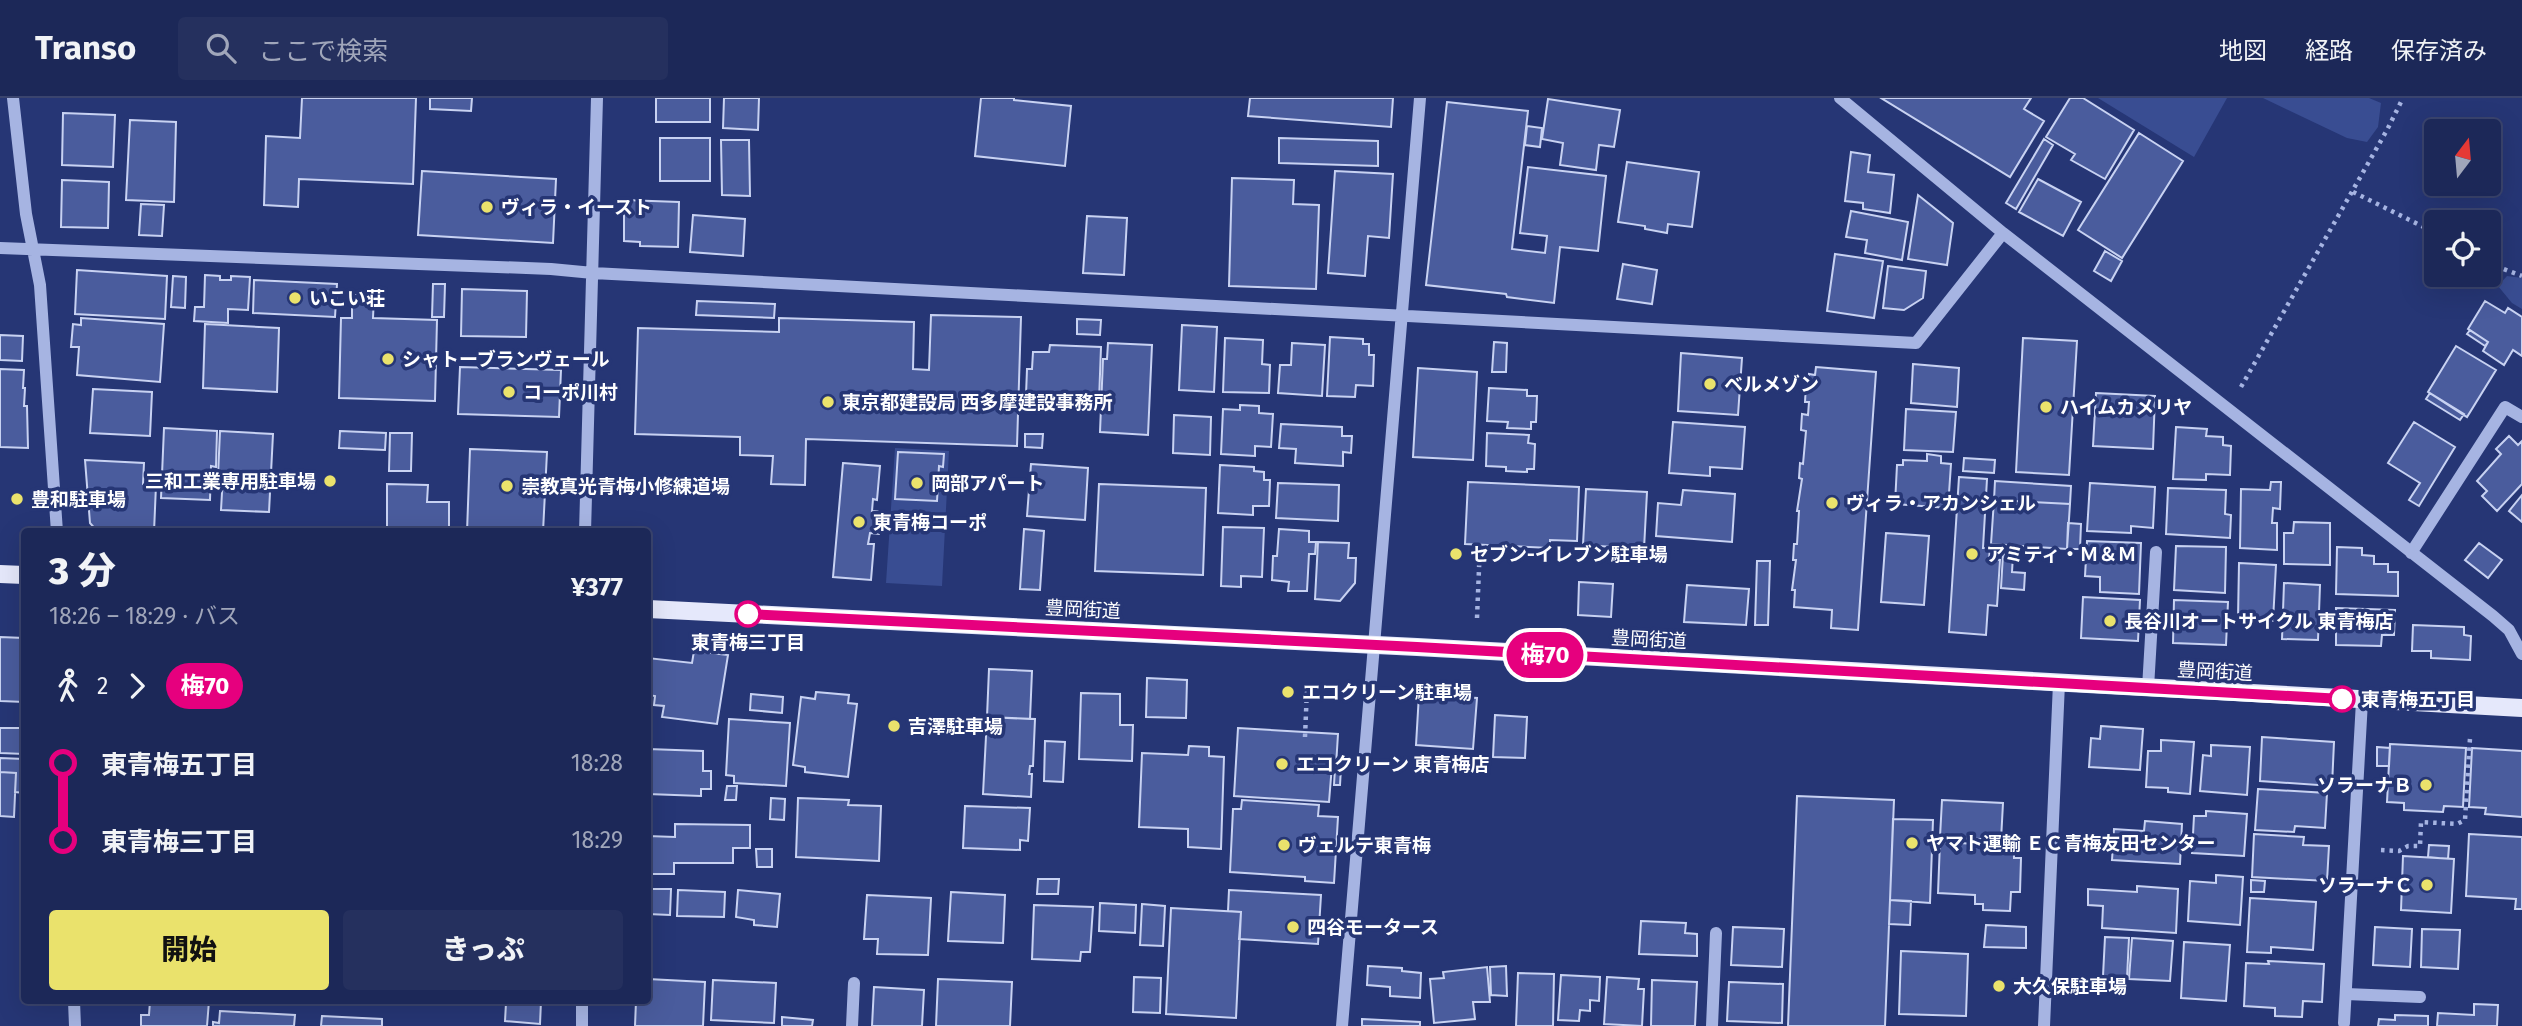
<!DOCTYPE html>
<html lang="ja">
<meta charset="utf-8">
<style>
:root{--surface:#1c2858;--page:#25305e;--text:#f1f3f6;--muted:#a0a6ba;--line:#3a446e;--accent:#eae26c}
body{margin:0;font-family:"Fira Sans","Noto Sans JP",sans-serif;background:var(--page);color:var(--text);height:100vh;display:flex;flex-direction:column;font-size:26px;white-space:nowrap}
*{box-sizing:border-box;margin:0}
p{font-size:23px;color:var(--muted)}
.icon{flex:none;width:38px;height:38px;fill:none;stroke:currentColor;stroke-width:2;stroke-linecap:round;stroke-linejoin:round}
.map{position:relative;flex:1;overflow:hidden}
.side{position:absolute;left:21px;top:430px;width:630px;height:476px;display:flex;flex-direction:column;background:var(--surface);border-radius:7px;box-shadow:0 7px 28px #0002,0 0 0 2px var(--line)}
.side>*{flex:none}
.badge{padding:0 14px;border-radius:23px;font-size:24px;line-height:46px}
.needle{width:46px;rotate:16deg}
.fabs{position:absolute;left:2424px;top:21px;display:grid;gap:14px}
.fabs a{display:grid;place-items:center;width:77px;height:77px;border-radius:7px;background:var(--surface);box-shadow:0 7px 28px #0002,0 0 0 2px var(--line);font-size:35px}
.map>.badge{position:absolute;translate:-50% -50%;box-shadow:0 0 0 4px #fff}
.legs{display:flex;align-items:center;gap:10px;height:77px;padding:0 28px;font-size:23px}
.legs p{margin-inline-start:auto}
.headline{display:flex;align-items:center;justify-content:space-between;height:119px;padding:0 28px}
h1{font-size:38px;font-weight:800;line-height:52px}
.action{display:flex;gap:14px;margin-top:auto;padding:14px 28px}
.action a{flex:1;height:80px;border-radius:7px;background:var(--accent);color:#111;font-size:28px;font-weight:800;line-height:80px;text-align:center}
.action a+a{background:var(--page);color:var(--text)}
ul{padding:0 28px;list-style:none}
li{display:flex;align-items:center;gap:24px;height:77px;font-size:26px}
li i{display:grid;place-items:center;width:10px;height:100%;margin:0 9px;background:currentColor}
li i::after{content:'';width:18px;height:18px;margin:-9px;border:5px solid;border-radius:50%;background:var(--surface)}
li p{margin-inline-start:auto}
li:first-child i{background:linear-gradient(#0000 50%,currentColor 0)}
li:last-child i{background:linear-gradient(currentColor 50%,#0000 0)}
header{display:flex;align-items:center;gap:42px;box-sizing:border-box;height:98px;padding:0 35px;background:var(--surface);border-bottom:2px solid var(--line)}
header strong{font-size:33px}
nav{display:flex;gap:38px;margin-inline-start:auto;font-size:24px}
.search{width:490px;height:63px;background:var(--page);display:flex;align-items:center;gap:18px;box-sizing:border-box;padding:0 24px;border-radius:7px;color:var(--muted);font-size:26px}
.map>svg:first-child{display:block}
</style>
<header>
<strong>Transo</strong>
<div class="search"><svg class="icon" aria-label="search" viewBox="0 0 24 24"><circle cx="10" cy="10" r="6"/><path d="M15 15l6 6"/></svg>ここで検索</div>
<nav><a>地図</a><a>経路</a><a>保存済み</a></nav>
</header>
<div class="map">
<svg width="2522" height="928" viewBox="0 0 2522 928">
<rect width="100%" height="100%" fill="#263675"/>
<path fill="#394d92" d="M2098,0H2227L2194,59Z
M2263,0H2369L2381,5L2378,29L2367,44L2347,40Z
M2507,178L2522,180V211L2512,205L2498,188Z
M895,350L949,353L942,488L886,485Z"/>
<path fill="#4a5c9d" stroke="#c8d2f2" stroke-width="2" d="M302,0H416L413,86L299,81L298,109L264,107L266,38L300,40Z
M430,0H472L471,13L430,11Z
M656,0H710V24H656Z
M724,0H759L758,32L723,30Z
M981,0H1014V2L1071,8L1065,68L975,58Z
M1250,0H1393L1391,29L1248,18Z
M1881,0H2031L2024,11L2044,23L2010,79Z
M2070,0H2083L2134,32L2105,81L2071,62L2075,56L2046,39Z
M1548,1L1620,12L1614,49L1599,47L1596,72L1560,67L1563,45L1542,41Z
M1447,4L1528,13L1512,151L1545,155L1547,138L1520,135L1528,69L1606,78L1598,153L1560,149L1554,205L1507,199L1506,196L1426,187Z
M63,15L115,17L113,69L62,67Z
M130,22L176,24L174,104L126,102Z
M1527,28L1542,30L1540,49L1525,47Z
M2139,35L2183,63L2122,160L2078,132Z
M660,40H710V83H660Z
M1279,40L1378,43V68L1279,65Z
M2044,41L2053,47L2016,111L2006,105Z
M721,42H749L750,98L722,97Z
M1851,54L1870,57L1868,74L1894,77L1890,115L1863,111V105L1845,103Z
M1627,64L1699,74L1692,129L1668,126L1667,135L1645,131V128L1618,124Z
M422,73L556,81L553,145L418,137Z
M1335,73L1393,76L1389,140L1368,138L1365,178L1328,175Z
M1232,80L1294,82L1293,106L1319,107L1316,191L1229,188Z
M2038,81L2081,104L2063,138L2019,114Z
M62,82L109,84L108,130L61,129Z
M1918,97L1953,125L1947,167L1908,161Z
M624,102L679,104L678,149L640,148V144L624,143Z
M141,106L164,107L162,138L139,137Z
M1851,113L1908,124L1902,162L1865,155L1867,142L1846,139Z
M693,117L745,121L743,158L690,154Z
M1087,118L1127,120L1124,177L1083,175Z
M2105,153L2122,163L2111,183L2094,173Z
M1835,156L1883,163L1874,220L1827,213Z
M1623,166L1657,172L1652,206L1617,201Z
M1888,168L1926,173L1923,200L1904,212L1883,210Z
M77,172L167,178L165,221L75,216Z
M205,177L220,178V182H231V178L250,179L248,212L228,211V225L194,223L195,209H204Z
M173,178L186,179L185,210L171,209Z
M254,182L337,186L335,219L253,215Z
M433,186H445L444,219H432Z
M462,191L527,193L526,239L461,238Z
M352,197L374,198L373,220L437,222L435,303L339,300L341,220H352Z
M697,203L775,206L774,220L696,217Z
M2485,203L2505,215L2508,210L2522,219V258L2513,252L2504,267L2483,253L2488,244L2468,231Z
M931,217L1021,219L1017,348L806,341L805,387L771,386L773,358L740,357V339L635,336L638,230L779,234V220L914,224L913,271L929,272Z
M81,220L164,226L160,284L77,277L79,249H71L73,226L81,227Z
M1077,221L1101,222L1100,237L1077,236Z
M205,226L279,230L277,294L203,290Z
M1182,227L1217,229L1214,294L1179,292Z
M2470,232L2488,244L2485,248L2467,236Z
M0,237L23,238L22,263L0,262Z
M1330,239L1363,241V246H1369V257H1374L1373,288L1356,287L1355,299L1327,298Z
M1225,240L1263,242L1262,266L1270,267L1269,295L1223,294Z
M2023,240L2077,243L2069,377L2016,374Z
M1494,244L1507,245L1506,274H1492Z
M1108,245L1152,247L1148,337L1100,334L1103,261H1107Z
M1292,245L1325,247L1322,298L1278,295L1280,267H1291Z
M1050,247L1101,249L1099,303L1077,302L1076,307L1031,305L1032,297H1026L1027,271H1032L1033,254H1049Z
M2456,248L2496,272L2467,319L2428,294Z
M1681,255L1742,260L1738,317L1678,313Z
M1913,266L1959,270L1957,309L1911,305Z
M460,269L561,272L559,319L458,316Z
M1816,269L1876,274L1858,532L1831,530L1832,512L1794,509L1795,492H1792L1796,462H1793L1794,446H1797L1799,413H1797L1802,381L1799,380L1800,365L1803,366L1806,333L1801,332L1802,316L1808,317L1809,304H1805L1806,286H1808L1809,276L1815,277Z
M1418,270L1477,274L1473,362L1413,359Z
M0,271L24,272L23,290H25L24,308H27L28,350L0,349Z
M1489,290L1527,292V298H1537L1536,324H1531V331L1507,330L1508,324L1487,323Z
M93,291L152,294L150,338L90,335Z
M2096,295L2155,298L2153,351L2093,348Z
M2430,295L2464,316L2460,322L2426,301Z
M1240,307L1259,308V315L1273,316L1271,349L1255,348V358L1221,356L1223,311L1240,312Z
M1906,311L1956,314L1953,354L1904,352Z
M1174,317L1211,319L1210,357L1173,355Z
M1673,324L1745,329L1742,371L1710,369V378L1669,375Z
M2414,324L2455,349L2419,408L2409,402L2420,385L2388,365Z
M1281,326L1342,329V338H1352L1351,355L1343,354V368L1295,365L1296,351L1279,350Z
M2176,329L2207,331L2206,338L2223,339V347L2231,348L2230,377L2206,376V382L2173,381Z
M164,330L217,333L216,369L211,368L210,402L161,400Z
M220,333L273,336L269,414L221,412L223,377L218,378Z
M340,333L386,335L385,352L339,350Z
M390,335H412L411,373H389Z
M1487,335L1529,337L1528,345L1535,346L1534,371H1527V374L1506,373V369L1486,368Z
M1025,336H1043L1042,350L1025,349Z
M2509,338L2518,347L2522,343V386L2497,413L2482,398L2487,393L2477,383L2501,356L2496,351Z
M470,351L547,354L543,434H467Z
M898,354L944,356L943,369L939,368L937,403L895,401Z
M1927,356L1941,358V365L1951,366L1948,410L1895,406L1897,367H1903V362L1927,363Z
M1964,360L1995,362L1994,375L1963,373Z
M85,362L144,365L143,386L156,387L154,434L97,433L90,425Z
M843,365L880,368L877,402L873,401L872,413L881,414L879,436L870,435L868,446H874L871,482L833,479Z
M1031,366L1088,370L1085,422L1027,418Z
M1220,367L1254,369V373L1264,374V382H1270L1269,408H1253V417L1218,415Z
M1959,379L1987,381L1983,450H1990L1989,461L2000,462L1997,508L1988,507L1986,537L1949,534Z
M1995,383L2071,388L2070,406L1994,402Z
M1468,384L1579,389L1577,443L1550,442V450L1465,446Z
M2271,384H2281L2280,411L2273,410L2272,425H2277V452L2240,450L2241,391L2270,392Z
M1278,385L1339,387L1338,423L1276,420Z
M2090,385L2155,389L2153,430L2131,428V435L2087,433Z
M387,386L428,387L427,404H449V434H387Z
M1099,386L1206,390L1203,477L1095,473Z
M2168,390L2226,392L2225,416L2231,417L2230,440L2166,436Z
M1586,391L1647,394L1644,451L1583,447Z
M1683,392L1735,396L1732,444L1656,438L1658,405L1681,407Z
M2522,397V424L2509,413Z
M1994,402L2070,406L2067,451L1991,446Z
M2294,424L2330,425V467L2284,466V435H2293Z
M2068,425L2081,426L2080,451H2067Z
M1223,429L1264,430L1262,479L1241,478V489L1221,488Z
M1024,431L1044,433L1040,492L1020,491Z
M1279,431L1309,433V444H1316L1315,456H1309L1307,493H1288L1289,484L1272,482L1273,458H1277Z
M1886,435L1929,438L1924,507L1881,504Z
M2087,443L2141,445L2139,496L2100,494V479L2085,478Z
M1318,444L1349,445L1348,460H1356L1355,485L1340,503L1315,501Z
M2479,445L2502,462L2488,480L2465,462Z
M2176,448L2226,449L2225,495L2174,492Z
M2337,449L2362,450V457L2374,458V466H2388V474H2398V498L2336,496Z
M2003,456L2013,457L2012,474L2025,475L2024,492L2001,490Z
M1757,463H1770L1768,527H1755Z
M2239,465L2276,467L2273,523L2238,521Z
M1579,484L1613,486L1611,519L1578,517Z
M2284,485L2320,487L2318,542L2282,541Z
M1687,487L1749,491L1746,527L1684,524Z
M2083,499L2140,502L2138,543L2081,540Z
M2174,502L2228,504L2226,547L2173,545Z
M2336,510L2395,512L2394,537H2382L2381,548L2336,547Z
M2413,527L2464,529V537L2471,538L2470,562L2431,560V553H2412Z
M0,539L24,540V604L0,603Z
M694,553L728,557L717,626L662,619L664,608L654,607L655,598L648,597V560L692,565Z
M989,571L1032,573L1030,621L987,619Z
M1147,580L1187,582L1186,620L1146,619Z
M816,594L849,597L848,605L857,606L848,679L805,674V669L793,667L801,599L815,601Z
M1081,595L1120,596V627H1133L1132,663L1079,661Z
M751,596L783,599L782,615L750,612Z
M1419,596L1477,600L1473,651L1416,647Z
M1495,617L1527,619L1525,660L1493,659Z
M987,619L1035,621L1033,668H1030L1029,676H1032L1031,699L983,696Z
M729,621L790,625L786,688L734,685V678L726,677Z
M2101,628L2143,631L2140,672L2089,669L2091,640L2100,641Z
M0,630H24V656L0,655Z
M1238,630L1338,636L1336,668L1332,667L1329,704L1234,698Z
M2262,639L2334,644L2332,688L2260,683Z
M2161,642L2194,644L2190,696L2168,694V690L2146,689L2148,653H2161Z
M1045,643L1065,644L1063,684L1044,683Z
M2390,646L2466,650L2463,709L2444,708L2443,714L2404,712V705L2387,704Z
M2211,647L2250,649L2247,697L2200,693L2203,657L2211,658Z
M1189,648L1209,649V658L1224,659L1221,751L1188,749V731L1139,729L1142,655L1188,657Z
M2377,649L2390,650L2389,668H2377Z
M2472,650L2522,653V719L2485,716L2486,710L2469,709Z
M648,651L703,653V673H711V691H701V698L648,696Z
M0,660L24,661V695L15,694L16,675L0,674Z
M1335,670H1341L1340,687H1334Z
M0,674L16,675L14,719L0,718Z
M727,688H737L736,702H725Z
M2258,691L2327,695L2325,730L2295,728L2294,734L2255,732Z
M1797,698L1894,702L1885,928H1788Z
M771,700L785,701L784,722L770,721Z
M798,700L849,702L848,707L881,708L879,763L796,759Z
M1242,702L1319,707L1318,718L1338,719L1334,785L1305,783V779L1230,774L1233,711H1241Z
M1942,702L2003,705L2001,742L1940,739Z
M965,708L1030,710L1028,743L1020,742V752L963,750Z
M2206,713L2247,716L2244,758L2192,755L2194,718H2206Z
M1893,721L1933,722L1930,805L1890,802Z
M2145,723L2182,726L2180,766L2112,762L2114,731L2144,733Z
M675,726L750,727V750H733V765H674V776H648V738L675,739Z
M2254,736L2304,739L2303,747L2329,748L2327,783L2252,779Z
M2469,736L2522,739V811H2515L2516,801L2466,798Z
M1940,744L2014,748V760H2021L2020,794H2011L2010,813L1983,812V806H1975V797L1938,795Z
M2429,747L2449,748L2448,761L2428,759Z
M756,751H772V769H757Z
M2403,758L2454,761L2451,815L2401,812Z
M2216,777L2243,779L2240,827L2188,823L2190,783L2216,785Z
M1038,781H1059L1058,796H1037Z
M2251,782L2265,783L2264,794H2251Z
M2137,788L2178,791L2176,835L2102,830L2103,808L2088,807V791L2137,794Z
M648,791H671L670,817L648,816Z
M678,792L725,794L724,819L677,818Z
M738,792L780,796L777,829L754,827V822L736,819Z
M1229,792L1321,797L1318,846L1239,841L1241,814L1228,813Z
M951,794L1005,797L1003,845L948,843Z
M867,797L931,800L928,857L877,856L878,841H864Z
M2250,800L2316,804L2313,852L2271,849V855L2247,854Z
M1890,802L1911,803L1910,827L1889,826Z
M1100,805L1136,807L1135,835L1099,833Z
M1142,806L1165,808L1163,848L1140,847Z
M1034,807L1093,809L1090,854H1081L1080,863L1032,861Z
M1171,810L1241,814L1236,920L1166,916Z
M1641,823L1686,825L1685,835L1697,836V858L1639,856Z
M1986,827L2026,829V850L1984,849Z
M1733,829L1784,831L1782,869L1731,867Z
M2375,829L2412,831L2410,869L2373,867Z
M2422,831L2460,832L2458,871L2421,869Z
M2105,839L2129,840L2127,880L2103,878Z
M2132,840L2173,843L2170,883L2129,881Z
M2184,844L2230,847L2226,903L2181,900Z
M1901,853L1968,856L1966,918L1899,916Z
M2268,863L2324,866L2322,904L2303,903L2302,919L2275,918V910L2244,908L2246,865L2269,866Z
M1368,868L1402,870V873L1421,875L1420,900L1390,898V889L1367,887Z
M1506,868L1507,898L1491,897L1490,869Z
M1487,869L1490,904H1473L1475,921L1434,925L1430,881L1444,880L1443,874Z
M1518,875L1554,876L1553,928H1516Z
M1561,877L1600,879L1599,903L1590,902V913L1580,912L1579,923L1558,922Z
M1134,879L1161,880L1160,915L1133,914Z
M1607,879L1639,881L1638,891H1644L1642,928L1604,926Z
M648,881L705,884L703,928H635L636,903H648Z
M938,881L1012,884L1010,928H936Z
M713,882L776,885L774,925L711,922Z
M1652,882L1697,884L1695,928H1651Z
M1729,884L1783,886L1782,925L1727,923Z
M874,889L924,892L922,928H872Z
M150,903H209L207,928H141V917H149Z
M470,903H541L540,926L505,923L506,905Z
M2474,906L2498,907L2497,928H2437L2438,915L2474,917Z
M220,913L295,917L294,928H213V924L219,925Z
M2395,917L2428,918V928H2378L2379,921L2395,922Z
M322,918L382,921V928H321Z
M782,919L813,922L812,928H782Z
M1362,921L1420,924V928H1362Z"/>
<g fill="none" stroke-linecap="round" stroke-linejoin="round">
<path stroke="#a6b4e2" stroke-width="4.5" stroke-dasharray="3.5 5" stroke-linecap="butt" d="M2353,94L2436,135
M2488,165L2522,178
M2241,289L2387,32L2403,0
M1477,520L1480,446
M1305,639L1307,591
M2381,752L2399,753L2408,748H2420L2421,724L2457,726L2465,722L2470,640"/>
<path stroke="#a6b4e2" stroke-width="12" d="M13,0L26,116L40,187L57,434
M1840,0L2003,135L2493,518L2509,532L2522,556
M0,150L551,171L593,175L1916,245L2003,135
M585,434L597,0
M2411,455L2505,309L2522,319
M2148,590L2156,454
M2346,896L2420,899
M74,903L75,928
M2344,925L2362,603
M582,928V903
M852,928L854,885
M1342,928L1420,0
M1712,928L1716,835
M2044,928L2059,585"/>
<path stroke="#e5e8fb" stroke-width="18" d="M0,476L24,477
M648,511L1417,549L2522,610"/>
</g>
<g fill="none" stroke-linecap="round" stroke-linejoin="round">
<defs>
<path id="line-1" d="M748,516L1417,549L2342,601"/>
</defs>
<use href="#line-1" stroke="#fff" stroke-width="16"/>
<use href="#line-1" stroke="#e6007e" stroke-width="10"/>
</g>
<g fill="#eae26c" stroke="#263675" stroke-width="2.5">
<circle cx="487" cy="109" r="7"/>
<circle cx="295" cy="200" r="7"/>
<circle cx="388" cy="261" r="7"/>
<circle cx="1710" cy="286" r="7"/>
<circle cx="509" cy="294" r="7"/>
<circle cx="828" cy="304" r="7"/>
<circle cx="2046" cy="309" r="7"/>
<circle cx="330" cy="383" r="7"/>
<circle cx="917" cy="385" r="7"/>
<circle cx="507" cy="388" r="7"/>
<circle cx="17" cy="401" r="7"/>
<circle cx="1832" cy="405" r="7"/>
<circle cx="859" cy="424" r="7"/>
<circle cx="1456" cy="456" r="7"/>
<circle cx="1972" cy="456" r="7"/>
<circle cx="2110" cy="523" r="7"/>
<circle cx="1288" cy="594" r="7"/>
<circle cx="894" cy="628" r="7"/>
<circle cx="1282" cy="666" r="7"/>
<circle cx="2426" cy="687" r="7"/>
<circle cx="1912" cy="745" r="7"/>
<circle cx="1284" cy="747" r="7"/>
<circle cx="2427" cy="787" r="7"/>
<circle cx="1293" cy="829" r="7"/>
<circle cx="1999" cy="888" r="7"/>
</g>
<g fill="#fff" stroke="#e6007e" stroke-width="3.5">
<circle cx="748" cy="516" r="12"/>
<circle cx="2342" cy="601" r="12"/>
</g>
<g text-anchor="middle" stroke-width="7" stroke-linejoin="round" paint-order="stroke">
<g font-size="19" font-weight="bold" fill="#fff" stroke="#263675" text-anchor="start">
<text x="501" y="116">ヴィラ・イースト</text>
<text x="309" y="207">いこい荘</text>
<text x="402" y="268">シャトーブランヴェール</text>
<text x="1724" y="293">ベルメゾン</text>
<text x="523" y="301">コーポ川村</text>
<text x="842" y="311">東京都建設局 西多摩建設事務所</text>
<text x="2060" y="316">ハイムカメリヤ</text>
<text x="316" y="390" text-anchor="end">三和工業専用駐車場</text>
<text x="931" y="392">岡部アパート</text>
<text x="521" y="395">崇教真光青梅小修練道場</text>
<text x="31" y="408">豊和駐車場</text>
<text x="1846" y="412">ヴィラ・アカンシェル</text>
<text x="873" y="431">東青梅コーポ</text>
<text x="1470" y="463">セブン-イレブン駐車場</text>
<text x="1986" y="463">アミティ・Ｍ＆Ｍ</text>
<text x="2124" y="530">長谷川オートサイクル 東青梅店</text>
<text x="1302" y="601">エコクリーン駐車場</text>
<text x="908" y="635">吉澤駐車場</text>
<text x="1296" y="673">エコクリーン 東青梅店</text>
<text x="2412" y="694" text-anchor="end">ソラーナＢ</text>
<text x="1926" y="752">ヤマト運輸 ＥＣ青梅友田センター</text>
<text x="1298" y="754">ヴェルテ東青梅</text>
<text x="2413" y="794" text-anchor="end">ソラーナＣ</text>
<text x="1307" y="836">四谷モータース</text>
<text x="2013" y="895">大久保駐車場</text>
</g>
<g font-size="19" fill="#fff" stroke="#263675">
<text transform="translate(1083 511) rotate(3)" y="7">豊岡街道</text>
<text transform="translate(1649 541) rotate(3)" y="7">豊岡街道</text>
<text transform="translate(2215 573) rotate(3)" y="7">豊岡街道</text>
</g>
<g font-size="19" font-weight="bold" fill="#fff" stroke="#263675">
<text x="748" y="551">東青梅三丁目</text>
<text x="2361" y="608" text-anchor="start">東青梅五丁目</text>
</g>
</g>
</svg>
<div class="fabs">
<a><svg class="needle" viewBox="-14 -14 28 28"><path d="M0-13l5 13h-10z" fill="#e53935"/><path d="M0 13l5-13h-10z" fill="#a0a6ba"/></svg></a>
<a><svg class="icon" aria-label="locate" viewBox="0 0 24 24"><circle cx="12" cy="12" r="6"/><path d="M12 2v4M12 18v4M2 12h4M18 12h4"/></svg></a>
</div>
<b class="badge" style="left:1545px;top:557px;background:#e6007e;color:#fff">梅70</b>
<section class="side">
<div class="headline"><div><h1>3 分</h1><p>18:26 – 18:29 · バス</p></div><b>¥377</b></div>
<div class="legs"><svg class="icon" aria-label="walk" viewBox="0 0 24 24"><circle cx="13" cy="4" r="2"/><path d="M13 8l-2 6 4 7M11 14l-3 7M7 12l3-4h3l4 4"/></svg>2<svg class="icon" aria-label="forward" viewBox="0 0 24 24"><path d="M9 5l7 7-7 7"/></svg><b class="badge" style="background:#e6007e;color:#fff">梅70</b></div>
<ul>
<li><i style="color:#e6007e"></i><b>東青梅五丁目</b><p>18:28</p></li>
<li><i style="color:#e6007e"></i><b>東青梅三丁目</b><p>18:29</p></li>
</ul>
<div class="action"><a>開始</a><a>きっぷ</a></div>
</section>
</div>
